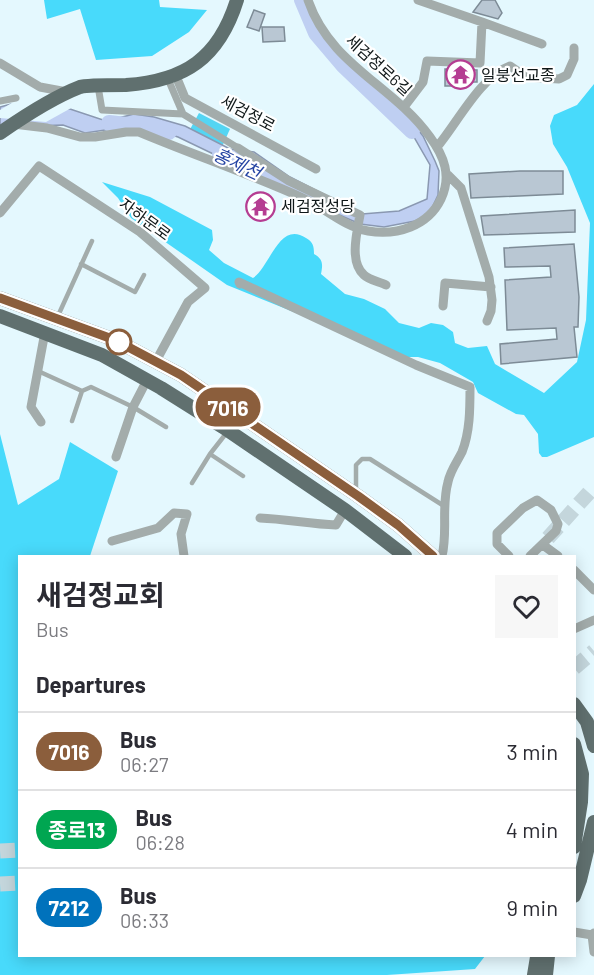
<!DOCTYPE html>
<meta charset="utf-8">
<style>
:root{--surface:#fff;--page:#f7f7f7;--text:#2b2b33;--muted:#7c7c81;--line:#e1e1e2}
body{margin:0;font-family:Barlow,"Noto Sans KR",sans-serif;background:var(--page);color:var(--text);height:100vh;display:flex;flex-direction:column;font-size:22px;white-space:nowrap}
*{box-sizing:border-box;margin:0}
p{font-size:20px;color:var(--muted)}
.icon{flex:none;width:33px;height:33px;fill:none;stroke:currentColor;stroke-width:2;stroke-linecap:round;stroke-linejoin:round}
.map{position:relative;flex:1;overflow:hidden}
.details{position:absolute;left:18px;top:555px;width:558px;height:402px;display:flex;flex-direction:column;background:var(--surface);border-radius:0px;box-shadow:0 3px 15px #0003}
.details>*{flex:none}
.badge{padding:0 12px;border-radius:20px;font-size:21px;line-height:39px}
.map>.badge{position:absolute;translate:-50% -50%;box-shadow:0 0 0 3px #fff}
h2{padding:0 18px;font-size:22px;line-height:54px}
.round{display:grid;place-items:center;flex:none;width:63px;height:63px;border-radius:0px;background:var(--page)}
.headline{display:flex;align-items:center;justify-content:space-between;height:102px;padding:0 18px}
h1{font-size:28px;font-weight:700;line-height:45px}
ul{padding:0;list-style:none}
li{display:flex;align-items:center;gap:18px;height:78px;padding:0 18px;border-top:2px solid var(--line)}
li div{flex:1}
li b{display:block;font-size:22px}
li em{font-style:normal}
li .badge{min-width:66px;font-weight:700;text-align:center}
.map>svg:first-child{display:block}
</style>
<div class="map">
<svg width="594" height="975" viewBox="0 0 594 975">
<rect width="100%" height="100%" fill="#e4f8fe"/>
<path fill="#54d5f3" d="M199,113L230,129L221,149L188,133Z"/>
<path fill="#48dafb" d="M44,0H159L160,7L207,10L189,32L152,56L96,60L80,9L47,19Z
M594,84V437L547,457H542L539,453L538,434L524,415L516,414L478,393L473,382L440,363L418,357H405L227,285L131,218L118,198L102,182L150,197L212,230L213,240L209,250L224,263L253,278C270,267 279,220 306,238C313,242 314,246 314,254C323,259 323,264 321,274L345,294L364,299L385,309L399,323L419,328L431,323L443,325L453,332L455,343L468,348L487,346L495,364L544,393L577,362L586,320L590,223L567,167L553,144L550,126L554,115L577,105Z
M0,434L18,505L59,479L70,442L118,471L90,556H20V956H485L475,969L387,975H0Z"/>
<path fill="#bfcff2" stroke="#8a98b1" stroke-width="1.5" d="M297,0H310L331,40L399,106L423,136L435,161L439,171L438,195L429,214L415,221L384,227L360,224L328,210L268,175L256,164L232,163L178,137L139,125L85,133L63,125L0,127V107L11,104L70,109L106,121L134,114L154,117L185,126L230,149L254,152L290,177L362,214L399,211L427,199L430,165L411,132L390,107L355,73L321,44L310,28Z"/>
<path fill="#e4f8fe" d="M15,101L71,106L73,107L46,122L0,118V110Z"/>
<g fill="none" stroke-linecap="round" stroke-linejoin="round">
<path stroke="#bfcff2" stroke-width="16" d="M302,0L316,33L344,66L412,131
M109,123L161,129L169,132
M220,155L308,196"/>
</g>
<path fill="#b9c7d3" stroke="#7d8b96" stroke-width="1.5" d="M482,0H495L502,13L498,19L473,12Z
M254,10L265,14L259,31L247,27Z
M262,27H284L285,41L263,42Z
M445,69L477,70V82H460V86H445Z
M520,171H563V194L471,198L469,174Z
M575,210V232L484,235L481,216Z
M574,244L579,297L578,327H574L577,357L501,364L500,344L557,339L556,328L507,330L505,280L551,277L550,266L505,267L504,248Z"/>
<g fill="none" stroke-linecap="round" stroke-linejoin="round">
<path stroke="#c4d6dc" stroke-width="15" stroke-dasharray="15 8" stroke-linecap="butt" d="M548,538L594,487
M574,668L594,651
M0,851L20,850
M0,884L20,883"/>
<path stroke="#a3acab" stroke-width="4.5" d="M81,264L135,292L144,275
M57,318L92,241
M38,371L82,391L91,387L133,407L166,427
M72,421L82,391
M210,454L243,476
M192,483L210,454L228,431
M356,492V465L362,459H370L444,506"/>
<path stroke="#a3acab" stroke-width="7" d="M98,86L102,110L183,114L168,79
M0,101L16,98
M183,114L238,148"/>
<path stroke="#a3acab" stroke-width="9" d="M418,0L482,22
M0,63L40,87L67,92
M176,76L185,98L316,169
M404,107L423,82L427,61L480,63L482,22L542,44
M13,124L47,128L80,137H95L126,132H139C194,155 250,174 303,198C325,208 344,227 368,231C397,236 428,226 441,199C452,176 444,156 430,137C393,85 330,65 308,0
M437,147C458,122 480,77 510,66L526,77L559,79L567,75L574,59V48
M238,148L289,181L360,215C357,232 349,262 364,275C369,280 380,282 386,285
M448,175L461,188L489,277L492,300L491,311L487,321
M0,213L39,166L140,232L205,288L188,302L156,361
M240,284L239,282L416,365L470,387C470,409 470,432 462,452C457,462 450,471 448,482C441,507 448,532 442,556
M443,306L445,283L491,287
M41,422L31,407L45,332
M116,457L133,407L147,380
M260,518C286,519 310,524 336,525L345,510
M112,541L158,528L174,513L187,514L181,534L184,556
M543,545L558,556
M509,556L497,544V533L523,508L537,500L551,510L558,524L556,531L530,556
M574,570L594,590
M574,629L594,620
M574,932L592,935L594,933
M592,935L594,952"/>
<path stroke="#60706f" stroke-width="14" d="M0,133C23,117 54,97 80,87C86,85 117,85 126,85C185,81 219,58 237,0
M0,298L115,340L181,375L358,496L398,525L433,556
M0,316L102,355L161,388L223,427L345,510L405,556
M574,704L587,722L594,746
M574,744L582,774L581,802L574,847
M574,896L580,880L594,822
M534,975L537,957L539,956
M546,975L548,956"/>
</g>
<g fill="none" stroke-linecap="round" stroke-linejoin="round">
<defs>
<path id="line" d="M0,298L115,340L181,375L358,496L398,525L433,556"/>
</defs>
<use href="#line" stroke="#fff" stroke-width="14"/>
<use href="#line" stroke="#8b5e3c" stroke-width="9"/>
</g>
<defs>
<symbol id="temple-ring" viewBox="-11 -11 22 22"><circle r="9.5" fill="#fff" stroke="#b53d92" stroke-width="1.5"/><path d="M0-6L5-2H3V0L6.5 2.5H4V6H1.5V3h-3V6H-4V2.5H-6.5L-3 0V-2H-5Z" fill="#b53d92"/></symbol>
</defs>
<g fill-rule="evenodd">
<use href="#temple-ring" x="444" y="58" width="33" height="33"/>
<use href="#temple-ring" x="244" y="190" width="33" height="33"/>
</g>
<circle fill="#fff" stroke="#8b5e3c" stroke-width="3" cx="119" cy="342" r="12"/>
<g text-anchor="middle" stroke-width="4.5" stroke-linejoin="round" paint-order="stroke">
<g font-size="16" fill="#0f1718" stroke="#fff">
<text transform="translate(379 65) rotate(42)" y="6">세검정로6길</text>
<text transform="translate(248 113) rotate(28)" y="6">세검정로</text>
<text transform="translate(145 219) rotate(36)" y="6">자하문로</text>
</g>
<g font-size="16" fill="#0f1718" stroke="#fff" text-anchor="start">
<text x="481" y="81">일붕선교종</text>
<text x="281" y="212">세검정성당</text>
</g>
<g font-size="18" font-style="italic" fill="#2544a3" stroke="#fff">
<text transform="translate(237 164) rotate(25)" y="6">홍제천</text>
</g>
</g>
</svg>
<b class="badge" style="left:228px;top:407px;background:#8b5e3c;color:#fff">7016</b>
<section class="details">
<div class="headline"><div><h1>새검정교회</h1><p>Bus</p></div><a class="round"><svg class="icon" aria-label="heart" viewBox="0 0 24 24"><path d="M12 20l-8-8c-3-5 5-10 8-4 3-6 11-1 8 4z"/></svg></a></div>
<h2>Departures</h2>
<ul>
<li><span class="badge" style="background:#8b5e3c;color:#fff">7016</span><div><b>Bus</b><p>06:27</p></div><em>3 min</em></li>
<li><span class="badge" style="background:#00a651;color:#fff">종로13</span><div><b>Bus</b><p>06:28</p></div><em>4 min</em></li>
<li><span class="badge" style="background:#0072bc;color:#fff">7212</span><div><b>Bus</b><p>06:33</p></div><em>9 min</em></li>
</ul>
</section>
</div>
